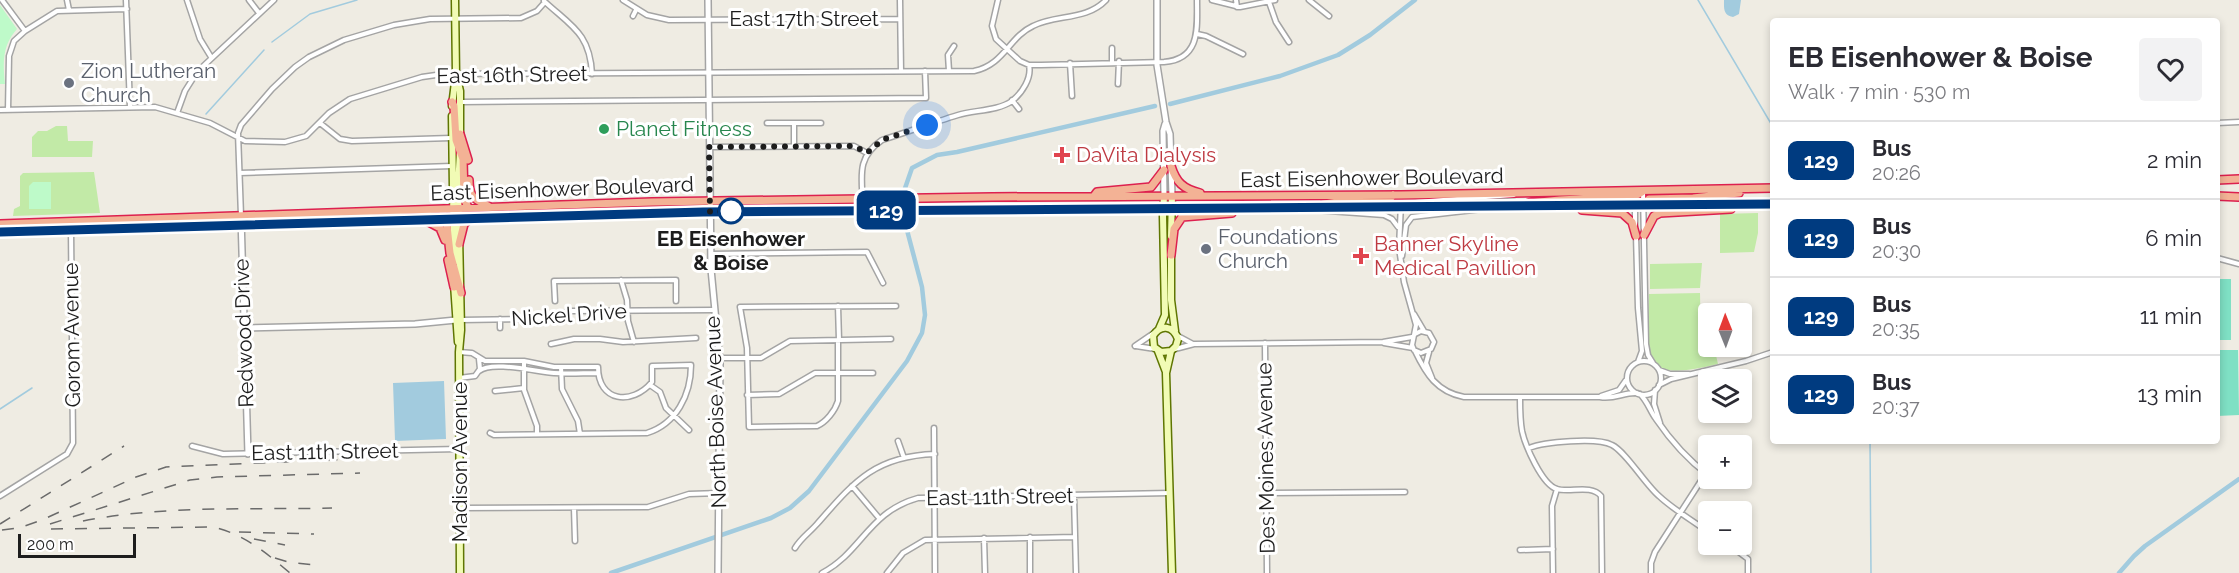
<!DOCTYPE html>
<meta charset="utf-8">
<style>
:root{--surface:#fff;--page:#f2f2f3;--text:#2b2b33;--muted:#7c7c81;--line:#e1e1e2}
body{margin:0;font-family:Raleway,sans-serif;background:var(--page);color:var(--text);height:100vh;display:flex;flex-direction:column;font-size:22px;white-space:nowrap}
*{box-sizing:border-box;margin:0}
p{font-size:20px;color:var(--muted)}
.icon{flex:none;width:33px;height:33px;fill:none;stroke:currentColor;stroke-width:2;stroke-linecap:round;stroke-linejoin:round}
.map{position:relative;flex:1;overflow:hidden}
.side{position:absolute;left:1770px;top:18px;width:450px;height:426px;display:flex;flex-direction:column;background:var(--surface);border-radius:6px;box-shadow:0 3px 9px #0003}
.side>*{flex:none}
.badge{padding:0 12px;border-radius:9px;font-size:21px;line-height:39px}
.needle{width:39px;rotate:359deg}
.buttons{position:absolute;left:1698px;top:303px;display:grid;gap:12px}
.buttons a{display:grid;place-items:center;width:54px;height:54px;border-radius:6px;background:var(--surface);box-shadow:0 3px 9px #0003;font-size:30px}
.scale{position:absolute;left:18px;bottom:15px;width:118px;box-sizing:border-box;padding-left:6px;border:3px solid #1d1d1d;border-top:0;font-size:16px;line-height:21px;white-space:nowrap;color:#1d1d1d;-webkit-text-stroke:4px #fff;paint-order:stroke}
.you{position:absolute;width:30px;height:30px;margin:-15px;border:4px solid #fff;border-radius:50%;background:#1a73e8;box-shadow:0 0 0 9px #1a73e833}
.map>.badge{position:absolute;translate:-50% -50%;box-shadow:0 0 0 3px #fff}
.round{display:grid;place-items:center;flex:none;width:63px;height:63px;border-radius:6px;background:var(--page)}
.overview{display:flex;align-items:center;justify-content:space-between;height:102px;padding:0 18px}
h1{font-size:28px;font-weight:700;line-height:45px}
ul{padding:0;list-style:none}
li{display:flex;align-items:center;gap:18px;height:78px;padding:0 18px;border-top:2px solid var(--line)}
li div{flex:1}
li b{display:block;font-size:22px}
li em{font-style:normal}
li .badge{min-width:66px;font-weight:700;text-align:center}
.map>svg:first-child{display:block}
</style>
<div class="map">
<svg width="2239" height="573" viewBox="0 0 2239 573">
<rect width="100%" height="100%" fill="#efece3"/>
<path fill="#c2eaa7" d="M56,126H67L68,141H93L92,157H32V137L38,131H47Z
M94,172L100,213L13,216L14,209L20,206V176L23,173Z
M1758,213V233L1754,252L1720,253V214Z
M1702,263L1700,288L1650,289V264Z
M1700,293C1701,321 1697,331 1715,351L1718,364C1639,383 1647,362 1649,294Z"/>
<path fill="#befac9" d="M0,5L17,29C2,46 3,62 5,84H0Z
M33,182H51V209H29V186Z"/>
<path fill="#7fe0c4" d="M2217,279H2231V340H2217Z
M2217,350H2238L2239,415L2217,416Z"/>
<path fill="#a2cbde" d="M1724,0H1741L1739,14L1733,17C1723,15 1724,8 1724,0Z
M444,381L446,439L395,441L393,383Z"/>
<g fill="none" stroke-linecap="round" stroke-linejoin="round">
<path stroke="#a2cbde" stroke-width="1.5" d="M1698,0L1773,127
M272,42L310,14L357,0
M206,114L264,50
M0,409L32,388
M1870,441L1871,573"/>
<path stroke="#a2cbde" stroke-width="4.5" d="M1170,104L1280,76L1338,55L1370,35L1415,0
M903,194L912,168L937,155L957,152L1155,106
M611,573L771,518L790,508L809,491L907,361L922,333L925,315L922,287L903,215
M2119,573L2134,556L2145,546L2239,479"/>
<defs>
<path id="minor" d="M2,0L25,31
M67,0L69,10
M126,0L130,107
M187,0L200,39L211,57
M249,0L259,13
M623,0L647,15L669,20L900,19
M900,0L901,71
M998,0L992,26L996,39L1020,61L1029,65H1041L1164,62C1201,59 1197,28 1197,0
M1212,0L1240,7L1275,0
M1236,0L1237,7
M1309,0L1329,16
M544,1C571,26 590,33 592,74
M1269,2L1276,22L1289,42
M633,16L636,10
M1197,34L1206,36L1243,54
M1112,48V62
M1070,63L1072,96
M949,71L948,55L954,46
M1118,84L1119,61
M1012,100L1019,109
M461,102L926,98L925,71
M0,110L155,107L210,123L245,141L285,142L306,136L329,113L350,99L422,77L443,74L974,71C1004,65 1009,37 1033,26C1056,14 1086,21 1106,0
M8,110L9,56L14,41L25,31L57,11L127,9
M177,113L185,91L197,72L274,0
M320,123L340,139L352,141L451,138
M767,123H821
M794,123V146
M2217,123L2239,122
M710,147L854,146L867,153
M240,173L452,166
M1643,192L1646,344L1648,355L1653,363
M1635,196V225
M863,210C863,180 854,159 882,140C907,132 932,123 958,115C974,110 998,111 1012,101C1022,93 1032,78 1029,65
M1315,210L1384,215L1392,219L1398,227
M241,216L238,133L241,125L272,89L295,67L309,57L344,40L394,25L430,19L521,18L537,11L545,2
M1636,235L1638,308L1642,351L1638,362
M711,254L867,252L883,283
M1402,256L1406,225L1412,217L1482,209
M2217,258L2239,264
M621,280L627,300L628,321L634,342
M555,301L554,281L676,280V301
M838,306L839,340
M1414,314L1424,331
M500,319V328
M461,320L533,319L572,311L714,310
M1415,334L1421,331L1429,333L1434,342L1431,349L1421,353L1414,350L1412,345L1416,325L1404,282L1399,248L1401,203L1514,195
M1178,336L1193,344
M838,340V401C835,411 826,422 817,426L749,427L747,348L740,307L896,306
M1265,343L1267,573
M1384,343L1413,348
M551,344L574,339H600L623,342L696,338
M1135,346L1154,333
M1136,346L1155,349
M1175,349L1194,344L1383,342L1412,337
M1415,351C1426,374 1437,392 1464,397H1600C1614,400 1624,392 1637,393
M459,352L472,353L485,361H524L554,367H598C598,402 632,406 652,382V366L691,365C691,395 676,424 647,433L494,435L490,433
M1429,352L1426,363L1432,378
M719,358H761L790,341L891,339
M524,361V390L537,426V434
M1627 378a17 17 0 1 1 34 0a17 17 0 1 1-34 0Z
M561,367L562,389L578,421L580,434
M1659,370L1670,374H1689
M479,371C492,360 537,372 554,373C569,374 583,373 598,373
M459,378L475,376L480,369L479,359
M650,385L660,392L666,408L689,430
M1659,385L1671,379L1746,361L1773,352
M1655,390L1654,404L1660,423
M495,391L524,388
M1640,394C1648,402 1650,411 1656,419C1671,441 1687,459 1708,475
M747,395L779,394L815,373H873
M1601,396L1619,390L1626,380
M1520,398C1520,408 1520,420 1522,431C1525,445 1542,485 1557,489C1570,493 1591,484 1601,496L1602,573
M934,428L935,573
M898,441L904,458
M192,446L223,454L459,449
M1529,448C1544,442 1597,437 1612,445C1626,452 1645,484 1659,496C1674,510 1692,520 1708,532
M1713,478L1721,484
M852,486L879,518
M1266,493L1405,492
M0,496L67,454L73,443L71,228
M1074,496L1076,573
M460,508L648,507L689,494L720,493
M574,508L575,541
M1030,537V573
M984,538L985,573
M1728,544L1748,559V573
M795,548C801,538 809,533 817,524C853,483 874,456 935,454
M1520,550L1553,549
M822,573C862,552 868,512 918,498L1170,493
M887,573L903,553L925,540L1075,537
M1553,573L1552,506L1557,489
M1651,573V563L1655,552L1706,473"/>
<path id="tertiary" d="M708,0L711,269L720,363L718,573
M1157,0V65L1166,122L1170,134L1172,196
M1164,196L1163,131L1165,124
M241,217L248,454
M244,328L415,324L456,320"/>
<path id="secondary" d="M456,74L460,91V139
M452,106L456,74L455,0
M452,116L454,262
M460,152L458,186L461,330L459,352L460,573
M1171,236L1172,196
M1171,252V300L1175,331
M454,284L458,342
M1159,329L1165,315L1163,216L1164,196
M1158,351L1166,372
M1171,351L1161,352L1154,347L1153,336C1160,324 1173,325 1178,339L1176,346L1171,351L1166,373L1172,573"/>
<path id="trunk" d="M452,102L454,106L456,140L463,159L464,198L469,210
M460,134L468,160
M1171,166C1176,182 1183,189 1200,193
M469,180C469,197 474,199 488,206
M2217,180L2239,179
M1094,196L1097,192L1151,187L1164,170
M2217,196L2239,197
M1529,203L1560,200L1635,196L1642,192
M1324,204L1345,201L1389,200L1393,195
M1644,204L1649,199L1693,198L1739,193
M1582,210L1622,213L1632,222L1636,236
M443,214L447,226L450,253L461,293
M425,220L440,228L445,240
M0,224L652,202L992,197L1401,195L1773,188
M0,232L651,212L1773,204
M1644,235L1654,216L1660,213L1731,209
M459,244L464,224L471,218
M1171,255L1174,229L1182,217L1232,213
M448,260L454,287"/>
</defs>
<use href="#minor" stroke="#a4a4a4" stroke-width="7"/>
<use href="#tertiary" stroke="#a4a4a4" stroke-width="8"/>
<use href="#secondary" stroke="#5f7602" stroke-width="9"/>
<use href="#trunk" stroke="#dd204f" stroke-width="10"/>
<use href="#minor" stroke="#fff" stroke-width="4"/>
<use href="#tertiary" stroke="#fff" stroke-width="5"/>
<use href="#secondary" stroke="#f1fbb5" stroke-width="6"/>
<use href="#trunk" stroke="#f3b295" stroke-width="7"/>
<path stroke="#6b6b6b" stroke-width="1.5" stroke-dasharray="12 12" stroke-linecap="butt" d="M83,521C164,505 249,510 332,508
M0,524L124,446
M50,524L190,480L217,477L360,473
M51,529L213,527C244,534 265,552 290,573
M2,530L19,528L42,520L136,477L166,467L353,459
M239,532L314,534
M254,539L285,545
M275,558L288,562L314,565"/>
</g>
<g fill="none" stroke-linecap="round" stroke-linejoin="round">
<defs>
<path id="line" d="M0,232L703,212L1773,204"/>
</defs>
<use href="#line" stroke="#fff" stroke-width="14"/>
<use href="#line" stroke="#003b80" stroke-width="9"/>
<path stroke="#1d1d1d" stroke-width="6" stroke-dasharray="0 10.8" d="M731,211L710,212L709,147L854,146L867,153L882,140L927,125"/>
</g>
<g fill="#6b7280" stroke="#fff" stroke-width="2">
<circle cx="69" cy="83" r="6"/>
<circle cx="1206" cy="249" r="6"/>
</g>
<circle fill="#2e9e5b" stroke="#fff" stroke-width="2" cx="604" cy="129" r="6"/>
<g fill="#e0444e" stroke="#fff" stroke-width="2">
<path d="M1059 146h6v6h6v6h-6v6h-6v-6h-6v-6h6z"/>
<path d="M1358 247h6v6h6v6h-6v6h-6v-6h-6v-6h6z"/>
</g>
<circle fill="#fff" stroke="#003b80" stroke-width="3" cx="731" cy="211" r="12"/>
<g text-anchor="middle" stroke-width="6" stroke-linejoin="round" paint-order="stroke">
<g font-size="21" fill="#1d1d1d" stroke="#fff">
<text x="804" y="26">East 17th Street</text>
<text transform="translate(512 75) rotate(-1)" y="7">East 16th Street</text>
<text transform="translate(1372 178) rotate(-1)" y="7">East Eisenhower Boulevard</text>
<text transform="translate(562 189) rotate(-2)" y="7">East Eisenhower Boulevard</text>
<text transform="translate(569 315) rotate(-4)" y="7">Nickel Drive</text>
<text transform="translate(244 333) rotate(-92)" y="7">Redwood Drive</text>
<text transform="translate(72 335) rotate(-91)" y="7">Gorom Avenue</text>
<text transform="translate(716 412) rotate(-92)" y="7">North Boise Avenue</text>
<text transform="translate(325 452) rotate(-1)" y="7">East 11th Street</text>
<text transform="translate(1266 458) rotate(-91)" y="7">Des Moines Avenue</text>
<text transform="translate(460 462) rotate(-90)" y="7">Madison Avenue</text>
<text transform="translate(1000 497) rotate(-1)" y="7">East 11th Street</text>
</g>
<g font-size="21" fill="#5b616d" stroke="#fff" text-anchor="start">
<text x="81" y="78">Zion Lutheran<tspan x="81" dy="24">Church</tspan></text>
<text x="1218" y="244">Foundations<tspan x="1218" dy="24">Church</tspan></text>
</g>
<g font-size="21" fill="#27864d" stroke="#fff" text-anchor="start">
<text x="616" y="136">Planet Fitness</text>
</g>
<g font-size="21" fill="#be3a42" stroke="#fff" text-anchor="start">
<text x="1076" y="162">DaVita Dialysis</text>
<text x="1374" y="251">Banner Skyline<tspan x="1374" dy="24">Medical Pavillion</tspan></text>
</g>
<g font-size="21" font-weight="bold" fill="#1d1d1d" stroke="#fff">
<text x="731" y="246">EB Eisenhower<tspan x="731" dy="24">&amp; Boise</tspan></text>
</g>
</g>
</svg>
<div class="buttons">
<a><svg class="needle" viewBox="-14 -14 28 28"><path d="M0-13l5 13h-10z" fill="#e53935"/><path d="M0 13l5-13h-10z" fill="#7c7c81"/></svg></a>
<a><svg class="icon" aria-label="layers" viewBox="0 0 24 24"><path d="M12 4l9 5-9 5-9-5zM3 14l9 5 9-5"/></svg></a>
<a>+</a>
<a>−</a>
</div>
<div class="scale">200 m</div>
<div class="you" style="left:927px;top:125px"></div>
<b class="badge" style="left:886px;top:210px;background:#003b80;color:#fff">129</b>
<section class="side">
<div class="overview"><div><h1>EB Eisenhower &amp; Boise</h1><p>Walk · 7 min · 530 m</p></div><a class="round"><svg class="icon" aria-label="heart" viewBox="0 0 24 24"><path d="M12 20l-8-8c-3-5 5-10 8-4 3-6 11-1 8 4z"/></svg></a></div>
<ul>
<li><span class="badge" style="background:#003b80;color:#fff">129</span><div><b>Bus</b><p>20:26</p></div><em>2 min</em></li>
<li><span class="badge" style="background:#003b80;color:#fff">129</span><div><b>Bus</b><p>20:30</p></div><em>6 min</em></li>
<li><span class="badge" style="background:#003b80;color:#fff">129</span><div><b>Bus</b><p>20:35</p></div><em>11 min</em></li>
<li><span class="badge" style="background:#003b80;color:#fff">129</span><div><b>Bus</b><p>20:37</p></div><em>13 min</em></li>
</ul>
</section>
</div>
